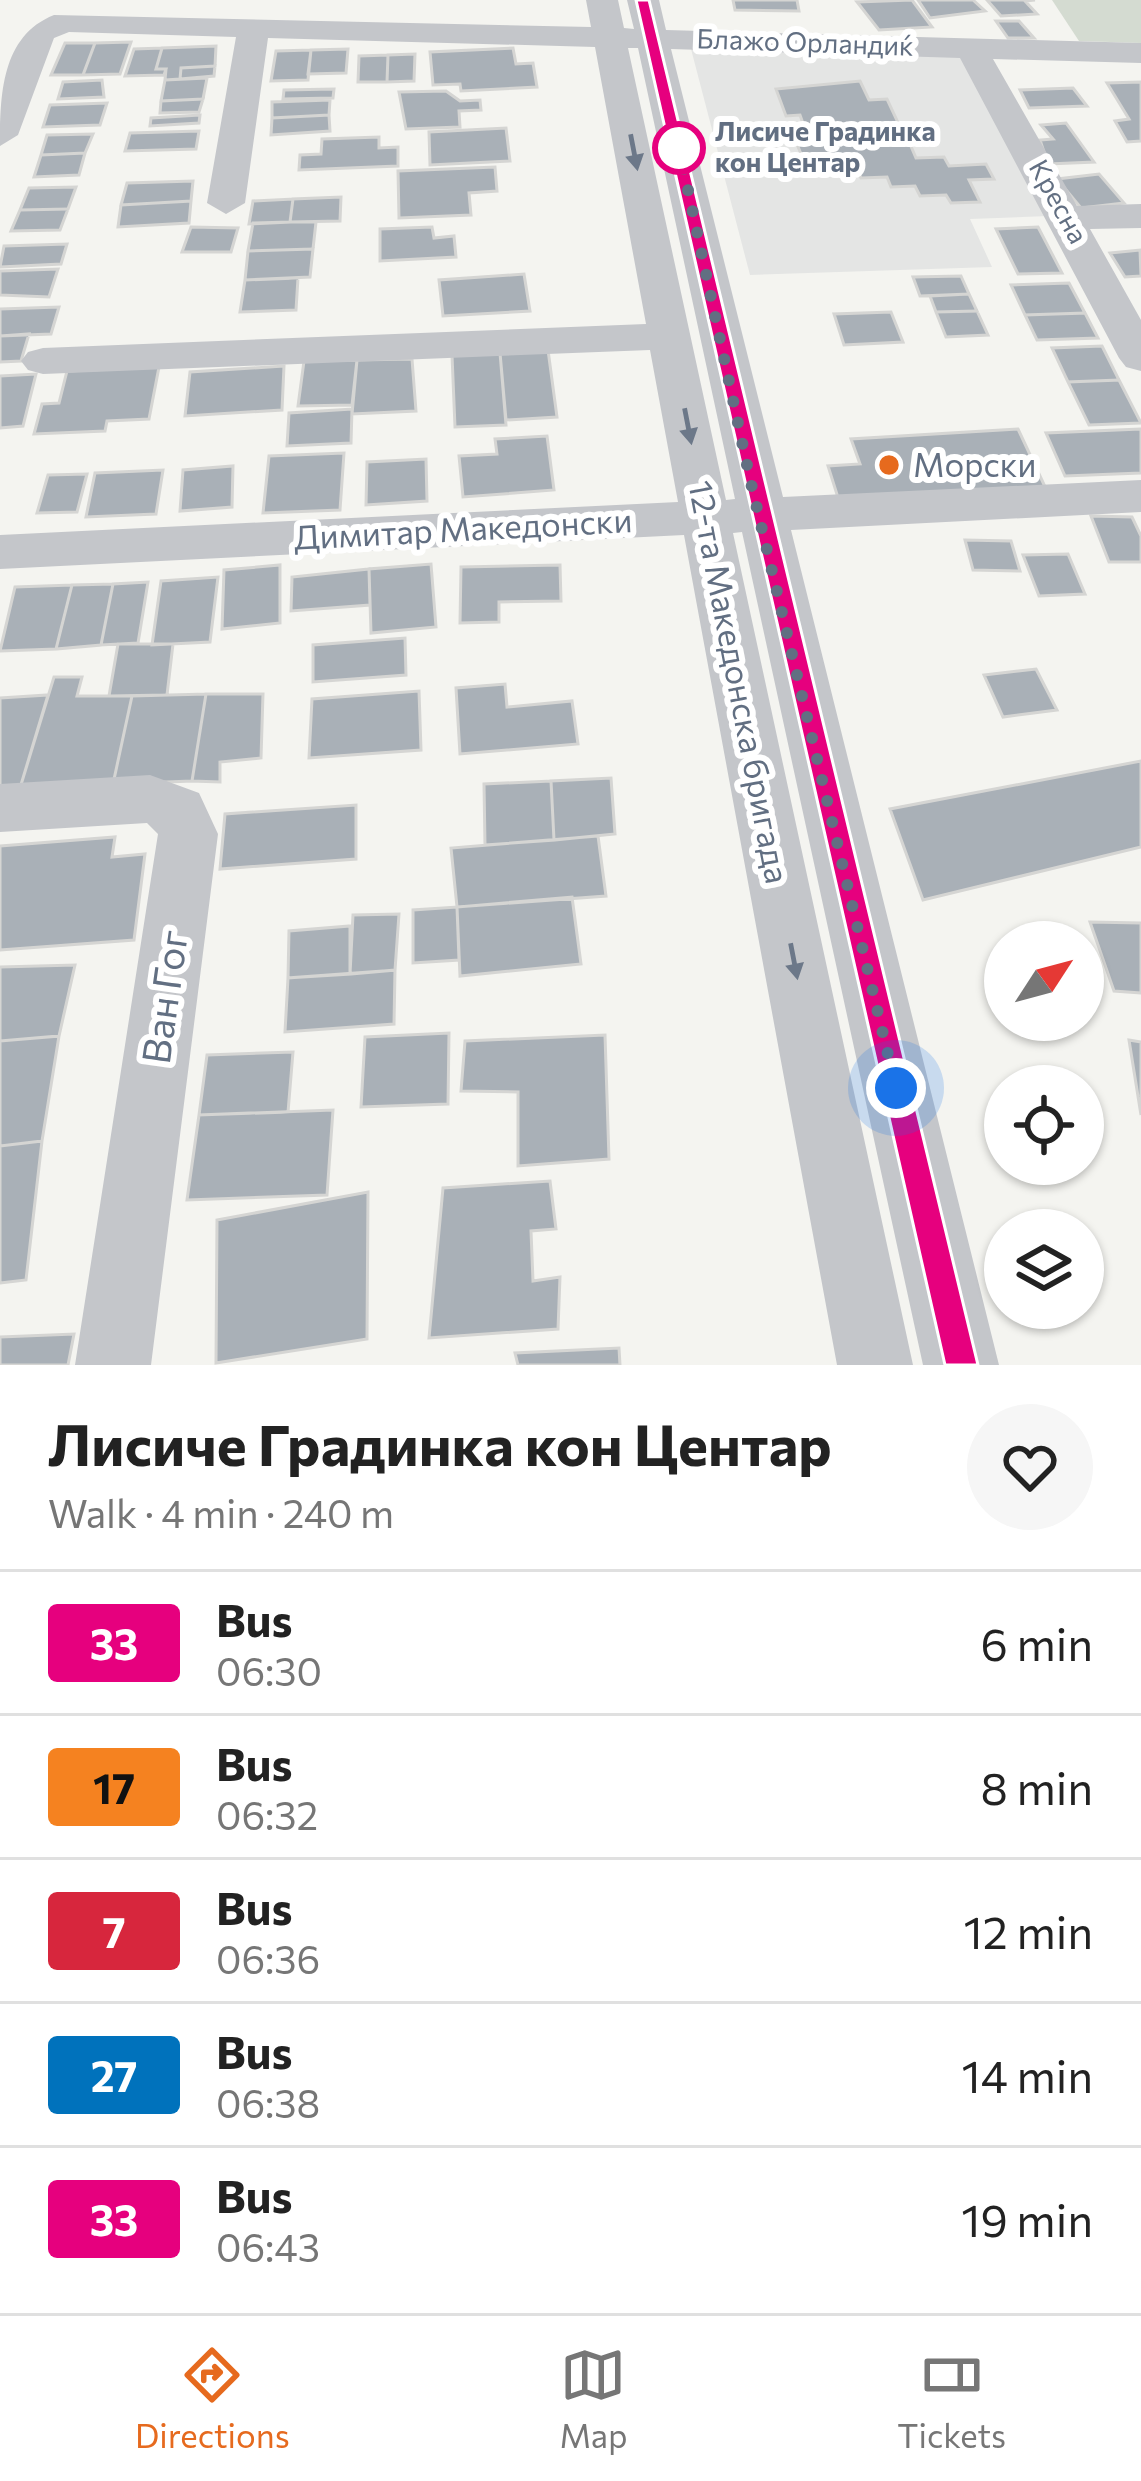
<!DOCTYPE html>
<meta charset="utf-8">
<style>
:root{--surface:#fff;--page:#f6f6f6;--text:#222;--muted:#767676;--line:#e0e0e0;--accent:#e66a1e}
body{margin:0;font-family:Commissioner,sans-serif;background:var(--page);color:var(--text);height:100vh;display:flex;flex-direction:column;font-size:45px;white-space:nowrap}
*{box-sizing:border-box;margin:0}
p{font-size:39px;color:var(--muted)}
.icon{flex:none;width:66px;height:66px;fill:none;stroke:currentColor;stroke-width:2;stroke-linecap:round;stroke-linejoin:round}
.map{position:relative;height:1365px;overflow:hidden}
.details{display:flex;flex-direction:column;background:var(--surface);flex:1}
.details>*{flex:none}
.badge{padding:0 24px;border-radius:9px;font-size:42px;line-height:78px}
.needle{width:78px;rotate:54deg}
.fabs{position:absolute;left:984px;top:921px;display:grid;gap:24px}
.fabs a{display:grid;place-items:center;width:120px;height:120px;border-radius:50%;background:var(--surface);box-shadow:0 3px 9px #0004;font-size:60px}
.you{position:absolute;width:60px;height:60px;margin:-30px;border:9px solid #fff;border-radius:50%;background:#1a73e8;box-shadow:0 0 0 18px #1a73e833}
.map>.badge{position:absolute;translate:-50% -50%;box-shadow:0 0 0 6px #fff}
.round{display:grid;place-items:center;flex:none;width:126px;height:126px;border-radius:63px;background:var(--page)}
.overview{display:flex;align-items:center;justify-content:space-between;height:204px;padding:0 48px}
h1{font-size:57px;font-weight:700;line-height:90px}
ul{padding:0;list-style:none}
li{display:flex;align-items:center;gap:36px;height:144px;padding:0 48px;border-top:3px solid var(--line)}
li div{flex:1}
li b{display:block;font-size:45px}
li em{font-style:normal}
li .badge{min-width:132px;font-weight:700;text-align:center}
.tab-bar{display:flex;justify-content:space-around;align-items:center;height:168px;border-top:3px solid var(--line);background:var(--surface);font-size:33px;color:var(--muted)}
.tab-bar a{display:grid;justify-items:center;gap:6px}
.tab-bar .selected{color:var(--accent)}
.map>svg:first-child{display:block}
</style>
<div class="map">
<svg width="1141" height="1365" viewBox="0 0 1141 1365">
<rect width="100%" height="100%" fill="#f4f4f0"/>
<path fill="#e4e5e4" d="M691,49L961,57L1048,216L970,219L992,267L750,275Z"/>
<path fill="#d4dbd1" d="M1052,0H1141V43L1079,41Z"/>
<path fill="#a9b0b7" stroke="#d5d5d3" stroke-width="3" d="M733,0H797L799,11L735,10Z
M912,0L932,27L879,30L857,2Z
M918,0H973L985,11L930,18Z
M987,0H1035L1025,1L1037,14L1001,16Z
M996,21H1019L1034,38H1008Z
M131,42L120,74L83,75L95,43Z
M65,43H95L83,75H51Z
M216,46L215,66L181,68L180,79L165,80L166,69H156L162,48Z
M162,48L156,69H166L164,75L125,76L134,49Z
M513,48L516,64L533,63L537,87L461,91L460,84L433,85L430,52Z
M348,49L346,73L308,74L311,50Z
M311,50L308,80L271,81L276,51Z
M415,54L414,81L387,82L388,55Z
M388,55L387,82H358L359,56Z
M215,66L214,76L180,79L181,68Z
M207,78L203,99L161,101L165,80Z
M102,80L104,97L58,99L63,82Z
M860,81L869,100L887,99L901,129L881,130L885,138L907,137L916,158L944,157L949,166L986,164L994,179L969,180L980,202L951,203L946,195L920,196L915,186L891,187L887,177L861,178L856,167L835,168L831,158L803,159L797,144L810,143L800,115L786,116L776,89Z
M1141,82V141L1127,142L1115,121L1129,119L1107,83Z
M1073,88L1087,106L1029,108L1020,90Z
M334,89L333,98L283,99L284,90Z
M399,92L446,91L460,101L480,100L481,110L459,111L460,127L406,129Z
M203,99L199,112L160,113L161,101Z
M330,100L329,115L272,118V102Z
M107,103L100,125L43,127L50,105Z
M200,115L199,123L150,126L151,118Z
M329,115L330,131L271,135L272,118Z
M1066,123L1094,162L1048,164L1040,140L1053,139L1041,125Z
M506,128L510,161L430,165L429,132Z
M199,131L196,149L125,151L130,133Z
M93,134L85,153L41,155L47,135Z
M379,137V148L398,147V166L299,170L300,155L321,154L322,139Z
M85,153L79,175L34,177L41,155Z
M495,167L497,191L469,193L471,215L399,218L398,171Z
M1099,174L1124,203L1081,208L1057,179Z
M193,181L191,201L121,205L127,183Z
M76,187L68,209L20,210L29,188Z
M341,197L340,221L290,222L293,199Z
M293,199L290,222L249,224L253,201Z
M191,201L189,223L118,227L121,205Z
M68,209L60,230L11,231L20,210Z
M290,222H316L313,249L248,251L253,223Z
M191,227L238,228L231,252H182Z
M432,227L434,238L454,236L456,257L380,261V229Z
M1038,227L1062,273L1018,274L996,229Z
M67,244L61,264L0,267L4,246Z
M313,249L310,277L245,280L248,251Z
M1140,250L1141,276L1125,277L1110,253Z
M58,269L49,297L0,295V271Z
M524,274L530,311L443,316L439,280Z
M961,276L969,294L920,296L913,277Z
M298,278L296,310L240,312L245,280Z
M1069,283L1085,313L1025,315L1011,285Z
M969,294L977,311L936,312L930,296Z
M59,307L51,334L0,336V309Z
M977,311L988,335L946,337L936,312Z
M891,312L903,342L844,345L834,314Z
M1085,313L1098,338L1037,340L1025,315Z
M29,334L21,361L0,362V336Z
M1102,346L1119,380L1068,382L1052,348Z
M548,350L557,417L506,420L500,353Z
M500,353L506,425L455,427L452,355Z
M412,359L416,411L352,414L357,360Z
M357,360L352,405L298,406L304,361Z
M284,366L282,410L185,416L190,372Z
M159,367L149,419L107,421L105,431L34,434L42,404L59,403L67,371Z
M36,374L23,426L0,428V376Z
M1119,380L1141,423L1089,425L1068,382Z
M352,409L351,443L287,446L289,413Z
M1018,429L1047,491L840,504L828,466L860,464L851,439Z
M1141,429V473L1065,476L1046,433Z
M547,436L554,490L463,497L459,456L497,454L495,439Z
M344,453L340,510L263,513L269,456Z
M426,459L427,501L366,505L367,462Z
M233,466L232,507L180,511L183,470Z
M163,470L156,514L86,517L95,473Z
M87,474L77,512L37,513L48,475Z
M1091,516L1132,517L1141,536V562H1109Z
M965,540L1011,541L1020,571L973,570Z
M1068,554L1085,594L1039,596L1023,555Z
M431,564L436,627L371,633L369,569Z
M280,565V623L222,629L224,570Z
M560,565L561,601L499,602V622L460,623L461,567Z
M369,569L370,605L291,611L292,577Z
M218,577L210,642L152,645L161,581Z
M148,582L138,643L101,645L113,584Z
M113,584L101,645L56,649L72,585Z
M72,585L56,649L0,651L15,587Z
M405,638L406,675L313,682V645Z
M118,644H173L167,695L109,696Z
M1036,669L1057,710L1003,717L984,675Z
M54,677H82L77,696H132L113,784L20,788Z
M505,684L507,707L572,701L578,744L460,754L456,688Z
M419,691L421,750L309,758L312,699Z
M206,694H263L261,758L220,762V782L192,781Z
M206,694L192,781L113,784L132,696Z
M48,695L20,788L0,789V698Z
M1141,761V847L923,900L890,809Z
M611,778L615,834L554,840L551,781Z
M551,781L554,840L485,845L484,784Z
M356,805V859L220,869L225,814Z
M598,836L606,896L457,907L451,848Z
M115,837L112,857L145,854L134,940L0,950V846Z
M572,897L581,964L460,976L457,907Z
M457,907L459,960L413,963V910Z
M399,914L395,970L350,974L353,915Z
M1090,922L1141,923V993L1114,991Z
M350,926V974L288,978L289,931Z
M75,965L59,1036L0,1041V967Z
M395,970L394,1024L285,1032L288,978Z
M449,1033L448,1104L361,1107L365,1037Z
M605,1035L609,1159L518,1166V1092L461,1091L465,1041Z
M59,1036L42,1141L0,1146V1041Z
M1129,1040L1141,1042V1115Z
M293,1052L288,1112L199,1115L207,1055Z
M333,1110L327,1195L187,1200L199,1115Z
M42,1141L26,1280L0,1283V1146Z
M550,1181L556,1229L531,1231L533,1281L560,1277L558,1329L429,1338L443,1188Z
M368,1192L367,1339L216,1363L217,1220Z
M74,1334L68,1365H0V1337Z
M619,1348L620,1365H518L515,1353Z"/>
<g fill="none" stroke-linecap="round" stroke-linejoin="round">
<path fill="#c4c6ca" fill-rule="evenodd" d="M586,0H618L624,28L634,29L627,0H659L666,30L1141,43V63L993,59L1077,206L1141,204V228L1090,229L1141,320V371L1126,367L1119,358L960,58L671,49L783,497L1141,480V512L791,530L999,1365H923L742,532L733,533L913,1365H837L684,535L0,569V535L678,502L650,350L43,374L28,370L21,361L28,352L43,348L646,324L595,47L268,38L245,203L226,214L207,203L236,37L69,32L54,38L18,135L0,146C0,96 1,36 54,15L591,27ZM628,48H638L735,499L726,500Z
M150,775L199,793L218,834L151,1365H75L158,834L147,823L0,832V784Z"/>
</g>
<defs><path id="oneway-solid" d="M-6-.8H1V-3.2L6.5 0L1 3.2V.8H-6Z" transform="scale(3)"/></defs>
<g fill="#6c7889">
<use href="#oneway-solid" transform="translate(634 152) rotate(79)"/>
<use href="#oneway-solid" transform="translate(688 426) rotate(79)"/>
<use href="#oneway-solid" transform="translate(794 961) rotate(79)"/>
</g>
<path fill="#e6007e" stroke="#fff" stroke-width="3" d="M636,0H649L978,1365H945Z"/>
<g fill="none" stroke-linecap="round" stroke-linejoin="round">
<path stroke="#626f82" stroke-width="12" stroke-dasharray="0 21.6" d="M679,148L750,479L896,1088"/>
</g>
<circle fill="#fff" stroke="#e6007e" stroke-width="6" cx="679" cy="148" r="24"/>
<circle fill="#e66a1e" stroke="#fff" stroke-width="4.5" cx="889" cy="465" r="12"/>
<g text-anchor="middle" stroke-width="12" stroke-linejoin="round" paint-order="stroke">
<g font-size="27" fill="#626f82" stroke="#fff">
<text transform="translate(805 43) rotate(2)" y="9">Блажо Орландиќ</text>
<text transform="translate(1058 202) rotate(61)" y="9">Кресна</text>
</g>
<g font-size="27" font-weight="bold" fill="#626f82" stroke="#fff" text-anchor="start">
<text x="715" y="141">Лисиче Градинка<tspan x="715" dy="31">кон Центар</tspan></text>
</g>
<g font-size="33" fill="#626f82" stroke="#fff" text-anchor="start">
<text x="913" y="477">Морски</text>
</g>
<g font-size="33" fill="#626f82" stroke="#fff">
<text transform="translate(463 529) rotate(-3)" y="12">Димитар Македонски</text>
<text transform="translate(739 682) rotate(79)" y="12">12-та Македонска бригада</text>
</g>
<g font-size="39" fill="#626f82" stroke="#fff">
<text transform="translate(165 997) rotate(-82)" y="14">Ван Гог</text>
</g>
</g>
</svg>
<div class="fabs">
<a><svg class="needle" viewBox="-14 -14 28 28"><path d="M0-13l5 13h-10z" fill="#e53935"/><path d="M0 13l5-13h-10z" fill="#767676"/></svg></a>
<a><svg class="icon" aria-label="locate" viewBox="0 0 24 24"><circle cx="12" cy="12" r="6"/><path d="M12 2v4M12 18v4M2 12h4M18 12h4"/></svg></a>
<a><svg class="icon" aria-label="layers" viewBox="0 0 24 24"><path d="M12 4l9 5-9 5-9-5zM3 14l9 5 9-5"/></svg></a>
</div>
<div class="you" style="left:896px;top:1088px"></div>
</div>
<section class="details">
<div class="overview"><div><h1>Лисиче Градинка кон Центар</h1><p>Walk · 4 min · 240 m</p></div><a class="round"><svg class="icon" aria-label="heart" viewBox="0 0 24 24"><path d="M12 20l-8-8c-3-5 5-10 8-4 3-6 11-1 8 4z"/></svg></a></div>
<ul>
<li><span class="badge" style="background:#e6007e;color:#fff">33</span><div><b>Bus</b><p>06:30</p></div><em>6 min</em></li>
<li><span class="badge" style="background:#f58220;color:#111">17</span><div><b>Bus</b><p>06:32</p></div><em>8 min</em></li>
<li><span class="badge" style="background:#d7263d;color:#fff">7</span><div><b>Bus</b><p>06:36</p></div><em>12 min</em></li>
<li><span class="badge" style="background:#0072bc;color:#fff">27</span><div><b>Bus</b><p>06:38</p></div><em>14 min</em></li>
<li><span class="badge" style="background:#e6007e;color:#fff">33</span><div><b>Bus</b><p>06:43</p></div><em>19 min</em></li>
</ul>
</section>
<nav class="tab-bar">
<a class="selected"><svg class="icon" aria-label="directions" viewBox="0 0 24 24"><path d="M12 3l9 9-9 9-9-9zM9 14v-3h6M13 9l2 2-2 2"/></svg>Directions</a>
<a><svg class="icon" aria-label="map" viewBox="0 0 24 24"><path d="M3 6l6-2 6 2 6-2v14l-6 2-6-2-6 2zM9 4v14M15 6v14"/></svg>Map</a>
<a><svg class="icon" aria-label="tickets" viewBox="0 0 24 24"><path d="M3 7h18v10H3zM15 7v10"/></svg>Tickets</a>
</nav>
